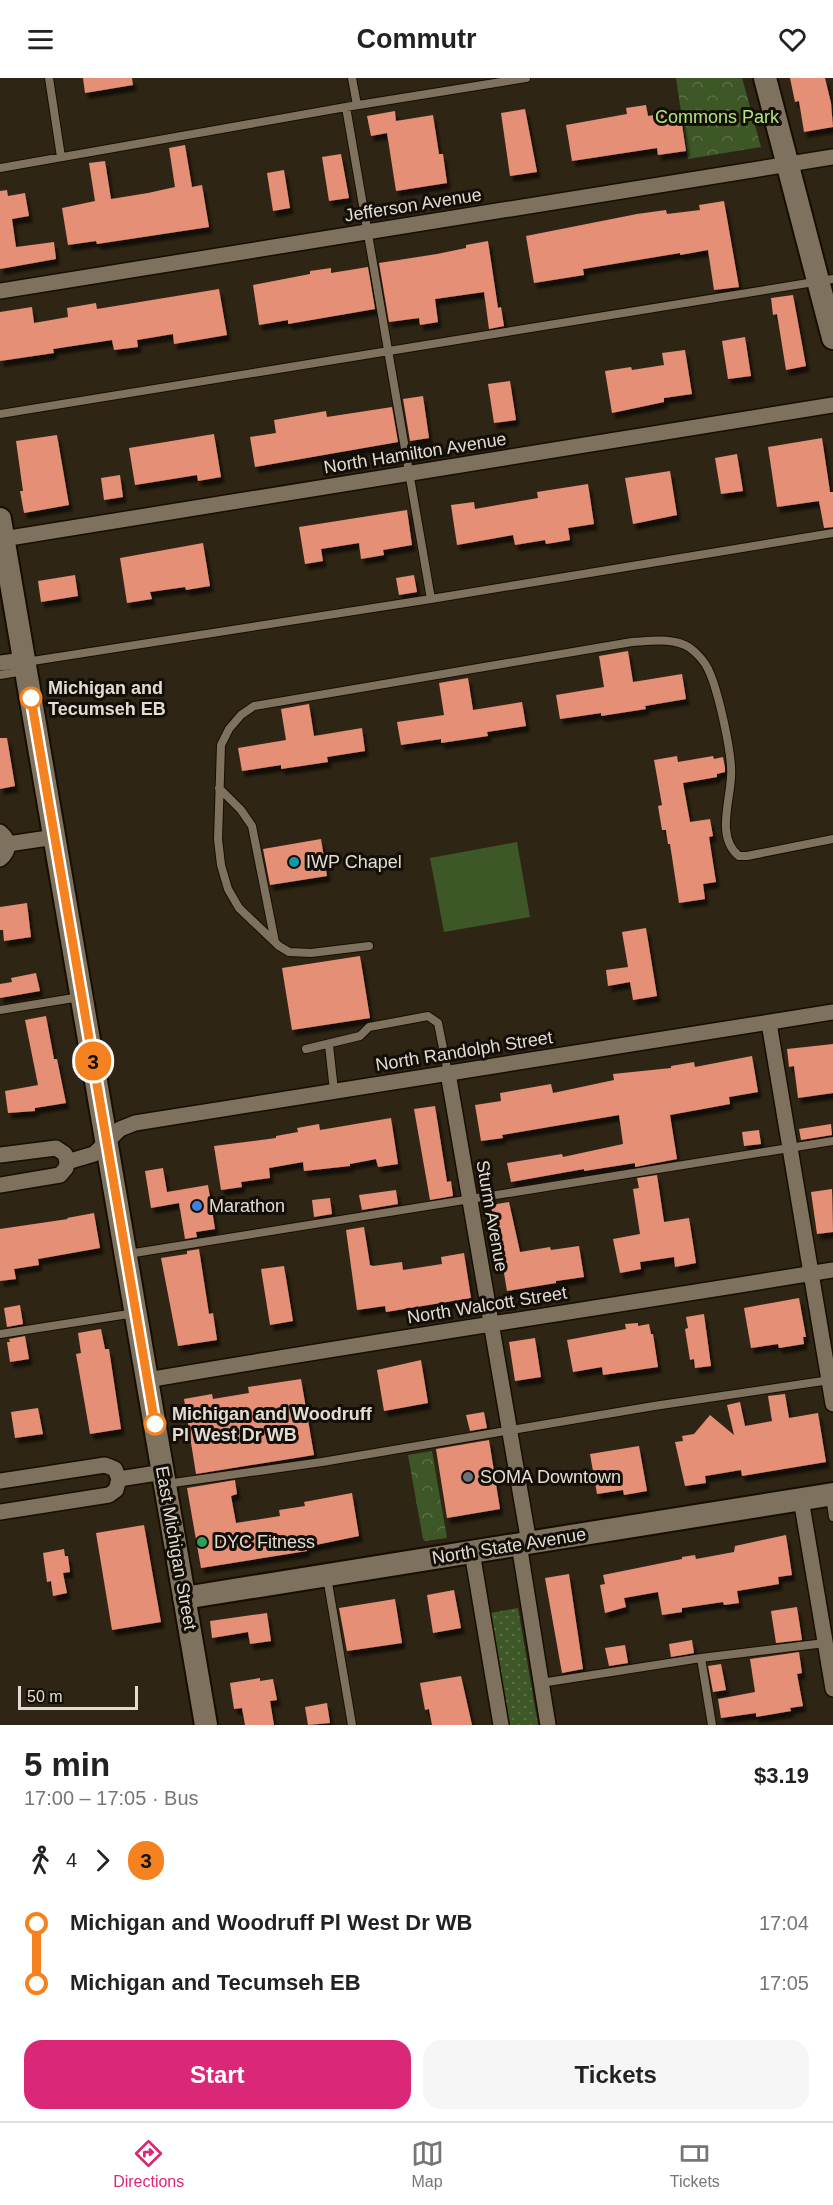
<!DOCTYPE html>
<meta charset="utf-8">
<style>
:root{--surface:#fff;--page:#f6f6f6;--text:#222;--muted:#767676;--line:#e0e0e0;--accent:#db2777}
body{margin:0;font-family:Helvetica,sans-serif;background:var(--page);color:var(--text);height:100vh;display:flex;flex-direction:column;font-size:22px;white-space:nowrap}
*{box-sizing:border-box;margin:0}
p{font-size:20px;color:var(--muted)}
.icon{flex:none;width:33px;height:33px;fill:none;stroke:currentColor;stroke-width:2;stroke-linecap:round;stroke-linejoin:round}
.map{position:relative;height:1647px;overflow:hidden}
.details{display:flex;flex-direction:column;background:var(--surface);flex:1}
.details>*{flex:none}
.badge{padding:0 12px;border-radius:20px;font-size:21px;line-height:39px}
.scale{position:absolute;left:18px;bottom:15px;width:120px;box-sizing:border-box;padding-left:6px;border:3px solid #e3dcd2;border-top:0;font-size:16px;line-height:21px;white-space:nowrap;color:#e3dcd2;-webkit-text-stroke:4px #130f08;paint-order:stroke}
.map>.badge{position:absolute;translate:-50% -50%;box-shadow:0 0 0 3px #fff}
.legs{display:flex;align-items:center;gap:9px;height:66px;padding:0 24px;font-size:20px}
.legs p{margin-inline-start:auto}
.overview{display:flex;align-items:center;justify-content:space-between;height:102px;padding:0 24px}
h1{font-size:33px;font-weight:600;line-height:45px}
.action{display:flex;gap:12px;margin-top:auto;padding:12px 24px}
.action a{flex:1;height:69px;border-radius:18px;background:var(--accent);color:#fff;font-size:24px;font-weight:600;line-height:69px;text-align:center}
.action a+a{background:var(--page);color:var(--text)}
ul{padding:0 24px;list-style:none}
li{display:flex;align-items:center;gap:21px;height:60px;font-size:22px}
li i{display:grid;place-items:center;width:9px;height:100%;margin:0 8px;background:currentColor}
li i::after{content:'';width:15px;height:15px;margin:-8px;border:4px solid;border-radius:50%;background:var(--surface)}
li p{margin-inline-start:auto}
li:first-child i{background:linear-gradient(#0000 50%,currentColor 0)}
li:last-child i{background:linear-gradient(currentColor 50%,#0000 0)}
header{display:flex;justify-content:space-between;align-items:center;height:78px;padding:0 24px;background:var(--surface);font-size:27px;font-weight:600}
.tab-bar{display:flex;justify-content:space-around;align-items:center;height:84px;border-top:2px solid var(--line);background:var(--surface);font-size:16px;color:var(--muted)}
.tab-bar a{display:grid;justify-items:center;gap:3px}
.tab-bar .active{color:var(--accent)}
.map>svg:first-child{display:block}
</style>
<header><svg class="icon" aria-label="menu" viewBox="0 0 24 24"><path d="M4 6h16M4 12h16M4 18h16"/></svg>Commutr<svg class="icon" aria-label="heart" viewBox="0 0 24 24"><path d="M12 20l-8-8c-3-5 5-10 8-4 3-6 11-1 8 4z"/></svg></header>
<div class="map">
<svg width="833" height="1647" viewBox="0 0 833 1647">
<defs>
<pattern id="grass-dots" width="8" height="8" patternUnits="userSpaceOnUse" patternTransform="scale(1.5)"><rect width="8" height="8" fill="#3e5726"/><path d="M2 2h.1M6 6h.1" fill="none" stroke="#5a6f45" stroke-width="1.8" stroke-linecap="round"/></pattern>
<pattern id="park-crowns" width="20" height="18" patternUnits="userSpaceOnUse" patternTransform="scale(1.5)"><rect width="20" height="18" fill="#3e5726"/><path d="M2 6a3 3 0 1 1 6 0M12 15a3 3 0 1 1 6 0" fill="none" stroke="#5a6f45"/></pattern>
<filter id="shadow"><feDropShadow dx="3.5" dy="6" stdDeviation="1.5" flood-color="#0009"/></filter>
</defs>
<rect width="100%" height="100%" fill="#2f2514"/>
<path fill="url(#grass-dots)" d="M518,1530L538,1647H509L490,1535Z"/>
<path fill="url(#park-crowns)" d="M676,0H742L761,69L688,81Z
M432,1373L447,1460L425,1463L423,1461L408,1377Z"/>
<path fill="#3e5726" d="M517,764L530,839L444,854L430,780Z"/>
<path fill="#e58f77" filter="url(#shadow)" d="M83,0H132L133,7L85,15Z
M790,0H825L831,25L833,49L804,54L799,23L795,24Z
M646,27L648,38L680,33L686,73L658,77L657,70L572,83L566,47L627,36L626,30Z
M525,31L537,94L510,98L501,35Z
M395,33L396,43L433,37L439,76H443L447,105L396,113L387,55L371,58L367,38Z
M185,67L192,109L202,107L209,149L97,166L96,163L68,167L62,130L95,123L89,85L105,83L111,121L148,115L175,109L169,70Z
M341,76L349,120L329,123L322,79Z
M284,92L290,130L273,133L267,95Z
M7,112L8,118L25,115L29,138L12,141L16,169L54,164L56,181L0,191V113Z
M724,123L739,209L714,212L708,172L680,177V175L583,191L584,197L534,205L526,158L637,136L666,132L667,136L700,132L699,127Z
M488,163L498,230L501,229L504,248L489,251L484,214L435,221L438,244L420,247L419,240L389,244L379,185L437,176L466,170V167Z
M368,189L375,231L288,246V242L259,247L253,207L310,196V193L331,190V195Z
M219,211L227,257L174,266L173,256L137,262L138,269L114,272L112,262L53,271L54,275L0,283V234L32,229L34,245L68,239L67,230L96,225L97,231Z
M793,217L806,288L786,292L777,236L773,237L771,220Z
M745,259L751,298L728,301L722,263Z
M685,272L692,316L664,320V324L612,335L605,293L631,289L632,292L664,287L662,275Z
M510,303L516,342L494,345L488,306Z
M423,318L429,360L410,363L403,321Z
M392,329L398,364L255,389L250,359L276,355L274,342L326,333L327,339Z
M214,356L221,399L198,403L197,397L135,407L129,370Z
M57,357L69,427L24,435L20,413H23L16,363Z
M822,360L830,414H833V449L824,450L819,423L777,429L768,369Z
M737,376L743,413L721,416L715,380Z
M670,393L677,437L633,446L625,400Z
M120,397L123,419L104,422L101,400Z
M588,406L594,446L568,450L570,462L546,466L545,462L515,467L513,457L457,467L451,427L474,424L475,431L538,420L537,414Z
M407,432L412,467L383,472L384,477L361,481L359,465L321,471L323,483L305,486L299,449Z
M203,465L210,508L186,512L185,509L150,514L152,521L127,525L120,480Z
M75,497L78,518L41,524L38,503Z
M414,497L417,514L399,517L396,500Z
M628,573L633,604L682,596L686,621L645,628L646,631L601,638V635L560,641L556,617L604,609L599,578Z
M468,600L473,632L522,624L526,648L487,654L488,658L441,665V661L401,667L397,644L444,637L439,605Z
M309,626L314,658L362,650L365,673L327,679L328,684L281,691V687L242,693L238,670L286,662L281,631Z
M0,660H7L15,708L0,711Z
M677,678L678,684L713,678L714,681L723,679L725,690V694L717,696V699L683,705L690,744L710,741L713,758L709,759L716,804L703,806L705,821L679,825L670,766H668L666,752H662L658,728L662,727L654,682Z
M321,761L327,798L270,807L263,771Z
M27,825L31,859L4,863L3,852H0V829Z
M646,850L657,918L633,922L630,904L608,908L606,892L628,889L622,854Z
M360,878L370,940L292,952L282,890Z
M36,895L40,913L0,920V906L12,904L11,900Z
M46,938L54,981H57L66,1025L35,1030V1033L8,1035L5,1013L38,1007L25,942Z
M833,966V1015L798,1020L794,988L789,989L787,971Z
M752,978L758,1014L729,1019L730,1026L670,1037L677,1081L635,1089V1085L584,1093V1091L511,1104L507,1085L562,1076L563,1079L623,1066L619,1037L502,1057L503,1060L481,1063L475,1027L501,1023L500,1015L551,1006L553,1015L614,1002L613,996L671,990V988L694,984L695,989Z
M435,1028L447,1104L451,1103L453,1118L430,1122L414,1031Z
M391,1040L398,1086L378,1089L376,1081L350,1086V1088L304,1093L303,1084L269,1090L270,1100L241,1104L242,1109L221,1112L214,1068L276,1060V1058L298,1054L297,1050L319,1046L320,1052Z
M831,1046L832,1057L801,1062L799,1051Z
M759,1052L761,1066L744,1068L742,1054Z
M163,1090L167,1114L208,1107L215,1151L196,1154L197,1159L185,1161L179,1125L151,1130L145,1093Z
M657,1097L664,1144L689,1140L696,1185L675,1189L674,1179L640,1184L641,1191L620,1195L613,1161L640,1156L633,1111L639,1110L637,1100Z
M832,1111L833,1154L817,1156L811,1114Z
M396,1112L398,1126L362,1132L359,1117Z
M330,1120L332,1136L314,1139L312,1122Z
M509,1124L520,1174L550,1169L551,1172L579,1168L584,1199L556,1203V1205L507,1213L495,1141H493L491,1127Z
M94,1135L100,1170L38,1181L39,1187L14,1191L16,1201L0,1203V1151L68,1141L67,1140Z
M364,1149L370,1187L373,1188L402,1184L403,1192L442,1186L441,1179L464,1175L471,1220L386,1234L385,1228L357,1232L346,1152Z
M199,1171L209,1236L213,1235L217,1262L178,1268L161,1180L187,1176V1173Z
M284,1188L293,1243L270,1247L261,1191Z
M799,1220L806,1259H803L804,1266L779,1270L778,1266L751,1270L744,1230Z
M20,1227L23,1246L7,1249L4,1230Z
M704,1236L711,1288L695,1290L694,1281L690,1282L685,1251L688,1250L686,1239Z
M638,1245V1248L649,1246L651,1256H653L658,1289L603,1297L602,1289L573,1294L567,1262L626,1251L625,1246Z
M101,1251L105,1271H109L121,1351L90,1356L76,1276L81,1275L78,1255Z
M25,1258L29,1281L10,1284L7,1264H10L9,1261Z
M535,1260L541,1299L515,1303L509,1264Z
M421,1282L428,1325L384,1333L377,1292Z
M301,1301L314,1377L196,1396L184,1321L212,1316L213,1321L249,1315L248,1309Z
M785,1316L789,1340L818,1335L826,1384L742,1398L741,1392L705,1398L706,1405L685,1408L675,1364L683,1363L682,1358L694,1356L710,1337L734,1357L727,1327L740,1324L745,1348L772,1343L768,1318Z
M38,1330L43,1356L15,1360L11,1334Z
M484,1334L487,1350L470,1353L466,1337Z
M489,1362L500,1431L447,1440L436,1371Z
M639,1368L647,1413L624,1417L623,1412L597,1416L590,1376Z
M235,1402L237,1416L231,1418L236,1445L280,1438L279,1432L305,1428L304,1424L352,1415L359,1458L306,1469L307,1473L201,1490L187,1410Z
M144,1447L161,1544L112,1552L96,1455Z
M786,1457L792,1497L778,1499L779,1506L737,1513L739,1525L724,1527L723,1524L682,1530V1534L662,1537L658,1514L624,1520L626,1529L605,1535L600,1507L605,1506L603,1497L682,1481V1479L695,1477L696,1481L734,1474L735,1468Z
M64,1471L65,1478H68L70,1494L63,1495L67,1515L53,1518L51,1503L47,1504L43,1475Z
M569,1496L583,1591L562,1595L545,1500Z
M454,1512L461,1550L433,1555L427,1517Z
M395,1521L402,1565L347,1573L339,1530Z
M797,1529L802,1562L776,1565L771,1533Z
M267,1535L271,1563L250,1566L248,1554L212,1560L210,1543Z
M692,1562L694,1575L671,1579L669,1566Z
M625,1567L628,1585L609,1588L605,1570Z
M799,1574L802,1595L797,1596L803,1628L790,1630L791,1633L756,1639V1635L721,1640L718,1621L755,1614L750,1581Z
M721,1586L726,1612L713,1614L708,1588Z
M461,1598L472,1647H432L429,1631L425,1632L420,1605Z
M260,1600V1603L273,1601L277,1622L270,1623L274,1647H245L242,1630L234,1631L230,1605Z
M327,1625L330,1645L308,1647L305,1629Z"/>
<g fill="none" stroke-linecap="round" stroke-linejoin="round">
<defs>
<path id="lane" d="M49,0L61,79
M352,0L357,27
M346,29L431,521
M0,90L346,29L526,0
M0,336L833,201
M26,584L431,521L833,455
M0,597L24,593
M219,710L241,732L252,748L275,864
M369,868L311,875L289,874L279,868L239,830L228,811L221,787L218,761L221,667L229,651L241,637L254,628L632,564C650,563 674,559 690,570C697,575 705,584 708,591C718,611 733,678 731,699C730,724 716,760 739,778H747L833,761
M0,932L80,919
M329,967L334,1013
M306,971L360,958L369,949L428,938L438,945L448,995
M128,1176L833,1063
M0,1256L135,1235
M166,1406L322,1384L654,1328L830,1302
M830,1418L833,1439
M327,1499L352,1647
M701,1580L712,1647
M541,1605L701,1580L825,1565"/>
<path id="street" d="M0,213L833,79
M3,461L833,327
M0,585L24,582
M0,754C10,762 10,773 0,781
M8,766L55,759
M769,945L833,1326
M448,995L529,1465
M0,1077L56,1070L65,1076L67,1084L66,1090L60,1097L0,1107
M67,1084L94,1076L120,1051L135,1045L833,934
M147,1302C376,1263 605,1229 833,1192
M119,1401L163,1394
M0,1403L105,1387L115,1391L119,1401L116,1412L109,1417L0,1434
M801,1421L833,1611
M519,1466L548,1647
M472,1474L501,1647"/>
<path id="secondary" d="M765,0L833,260
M0,441L206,1647
M184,1520L833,1416"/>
</defs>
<use href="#lane" stroke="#170e01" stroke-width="10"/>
<use href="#street" stroke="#170e01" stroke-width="18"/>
<use href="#secondary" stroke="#170e01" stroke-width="26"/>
<use href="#lane" stroke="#7e725f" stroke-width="8"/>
<use href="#street" stroke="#7e725f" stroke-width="15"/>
<use href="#secondary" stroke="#7e725f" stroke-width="22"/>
</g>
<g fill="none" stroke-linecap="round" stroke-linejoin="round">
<defs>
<path id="line-1" d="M31,620L155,1346"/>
</defs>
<use href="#line-1" stroke="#fff" stroke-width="14"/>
<use href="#line-1" stroke="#f58220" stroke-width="9"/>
</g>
<g fill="#fff" stroke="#f58220" stroke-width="3">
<circle cx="31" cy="620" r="10"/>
<circle cx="155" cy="1346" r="10"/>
</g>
<circle fill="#0f9aa8" stroke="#130f08" stroke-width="2" cx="294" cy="784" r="6"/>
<circle fill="#3f7fe0" stroke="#130f08" stroke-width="2" cx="197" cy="1128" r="6"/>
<circle fill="#6b7280" stroke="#130f08" stroke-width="2" cx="468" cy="1399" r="6"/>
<circle fill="#2e9e5b" stroke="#130f08" stroke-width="2" cx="202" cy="1464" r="6"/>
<g text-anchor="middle" stroke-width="6" stroke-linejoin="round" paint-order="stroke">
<g font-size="18" fill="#b0e581" stroke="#130f08">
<text x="717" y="45">Commons Park</text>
</g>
<g font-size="18" fill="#e3dcd2" stroke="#130f08">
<text transform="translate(413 127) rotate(-9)" y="6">Jefferson Avenue</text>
<text transform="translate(415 375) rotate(-9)" y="6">North Hamilton Avenue</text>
<text transform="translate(464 973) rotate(-9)" y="6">North Randolph Street</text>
<text transform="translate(492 1138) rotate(80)" y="6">Sturm Avenue</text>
<text transform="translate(487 1227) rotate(-9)" y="6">North Walcott Street</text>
<text transform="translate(509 1468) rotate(-9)" y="6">North State Avenue</text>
<text transform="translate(176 1470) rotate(80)" y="6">East Michigan Street</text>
</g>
<g font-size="18" font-weight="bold" fill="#e3dcd2" stroke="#130f08" text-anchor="start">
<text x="48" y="616">Michigan and<tspan x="48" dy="21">Tecumseh EB</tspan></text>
<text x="172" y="1342">Michigan and Woodruff<tspan x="172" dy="21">Pl West Dr WB</tspan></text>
</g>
<g font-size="18" fill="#e3dcd2" stroke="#130f08" text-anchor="start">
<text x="306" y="790">IWP Chapel</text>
<text x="209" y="1134">Marathon</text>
<text x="480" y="1405">SOMA Downtown</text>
<text x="214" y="1470">DYC Fitness</text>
</g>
</g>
</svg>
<div class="scale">50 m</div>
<b class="badge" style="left:93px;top:983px;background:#f58220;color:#111">3</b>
</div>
<section class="details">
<div class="overview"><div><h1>5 min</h1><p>17:00 – 17:05 · Bus</p></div><b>$3.19</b></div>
<div class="legs"><svg class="icon" aria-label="walk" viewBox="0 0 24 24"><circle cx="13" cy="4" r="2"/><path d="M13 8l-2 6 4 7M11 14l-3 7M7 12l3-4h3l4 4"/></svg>4<svg class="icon" aria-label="forward" viewBox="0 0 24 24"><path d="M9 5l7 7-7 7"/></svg><b class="badge" style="background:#f58220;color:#111">3</b></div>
<ul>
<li><i style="color:#f58220"></i><b>Michigan and Woodruff Pl West Dr WB</b><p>17:04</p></li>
<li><i style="color:#f58220"></i><b>Michigan and Tecumseh EB</b><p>17:05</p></li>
</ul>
<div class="action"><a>Start</a><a>Tickets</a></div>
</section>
<nav class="tab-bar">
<a class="active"><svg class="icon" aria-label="directions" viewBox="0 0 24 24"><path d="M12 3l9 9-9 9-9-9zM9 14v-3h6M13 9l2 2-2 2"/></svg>Directions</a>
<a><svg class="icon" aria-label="map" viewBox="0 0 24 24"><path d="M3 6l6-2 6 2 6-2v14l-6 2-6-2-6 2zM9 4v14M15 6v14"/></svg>Map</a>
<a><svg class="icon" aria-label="tickets" viewBox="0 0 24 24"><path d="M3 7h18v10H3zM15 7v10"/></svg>Tickets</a>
</nav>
